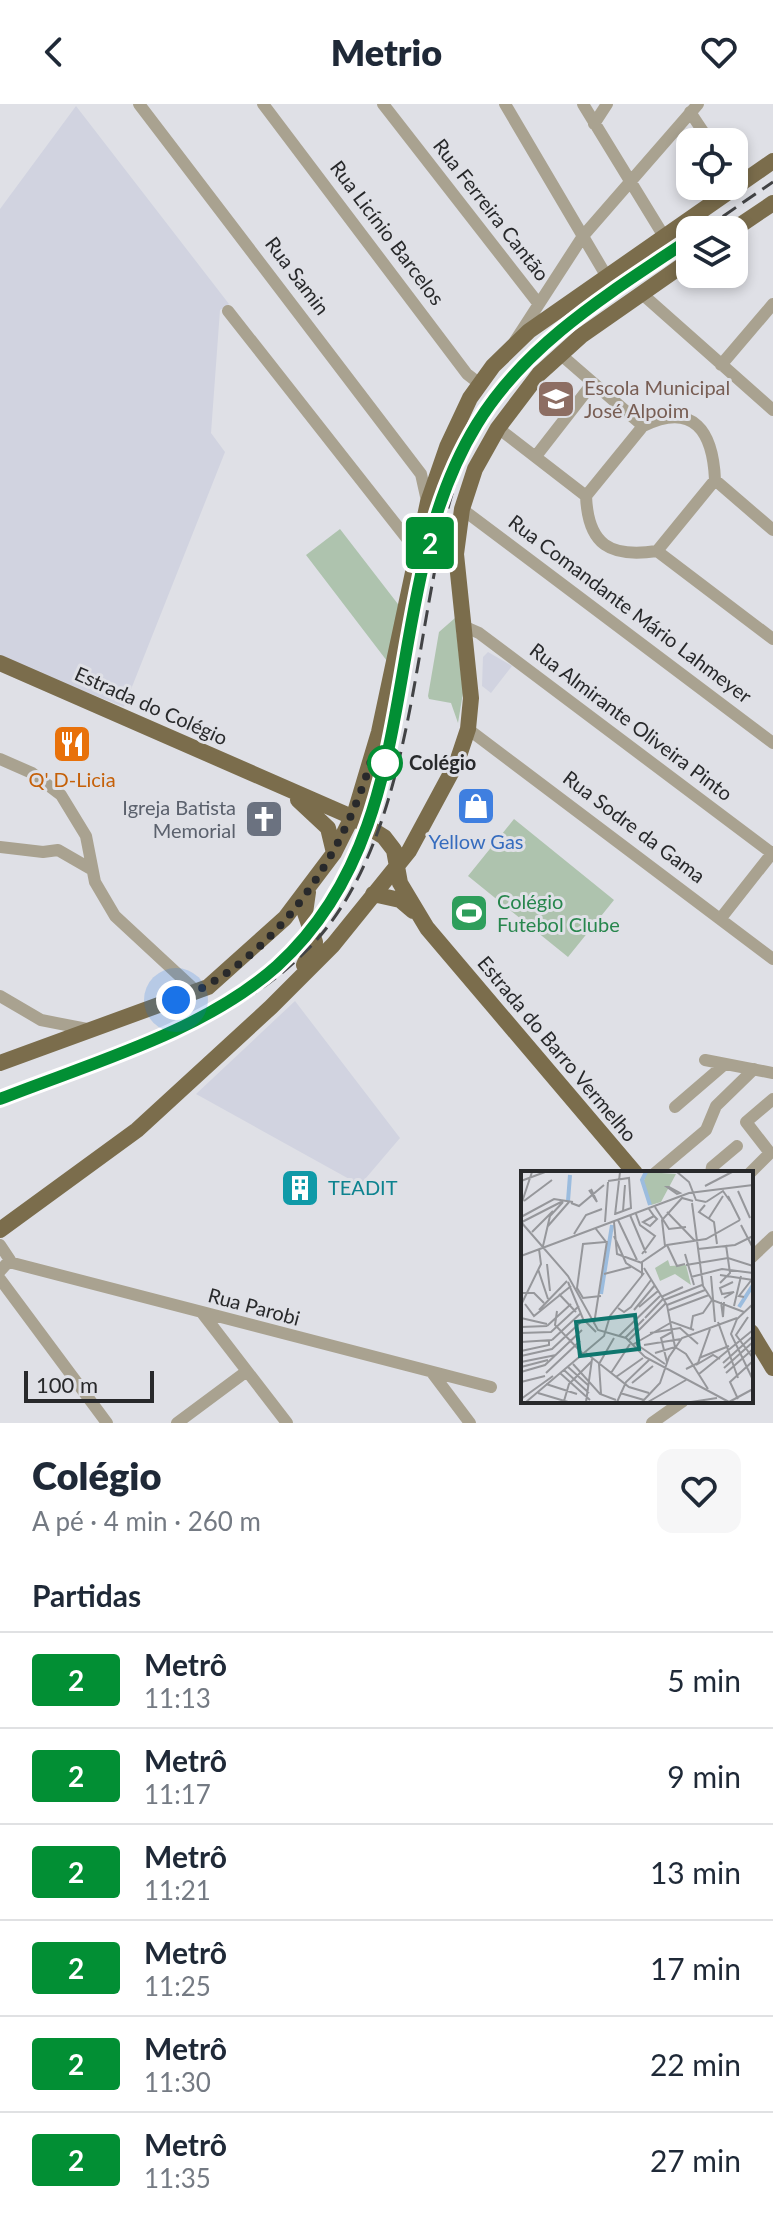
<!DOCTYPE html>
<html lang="pt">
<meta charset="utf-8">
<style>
:root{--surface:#fff;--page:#f6f6f7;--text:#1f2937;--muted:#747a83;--line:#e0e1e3}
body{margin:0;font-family:Lato,sans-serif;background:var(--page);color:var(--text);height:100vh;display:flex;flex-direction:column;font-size:30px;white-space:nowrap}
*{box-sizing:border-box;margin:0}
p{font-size:26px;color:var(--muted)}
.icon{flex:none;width:44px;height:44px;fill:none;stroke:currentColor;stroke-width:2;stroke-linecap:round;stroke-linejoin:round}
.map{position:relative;height:1319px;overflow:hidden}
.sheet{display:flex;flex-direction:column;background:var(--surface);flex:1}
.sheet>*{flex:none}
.badge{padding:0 16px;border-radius:6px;font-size:28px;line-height:52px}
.buttons{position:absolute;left:676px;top:24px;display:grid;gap:16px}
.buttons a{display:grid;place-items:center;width:72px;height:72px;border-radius:16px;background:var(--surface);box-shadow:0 4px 12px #0003;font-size:40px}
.scale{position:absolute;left:24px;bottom:20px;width:130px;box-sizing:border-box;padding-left:8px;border:4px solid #28292b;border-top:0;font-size:22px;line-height:28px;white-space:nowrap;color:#28292b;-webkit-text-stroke:6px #dfe0e6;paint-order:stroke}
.you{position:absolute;width:40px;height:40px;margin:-20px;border:6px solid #fff;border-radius:50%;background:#1a73e8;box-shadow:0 0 0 12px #1a73e833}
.map>.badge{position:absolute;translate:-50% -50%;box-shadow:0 0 0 4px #fff}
h2{padding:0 32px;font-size:30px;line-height:72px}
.round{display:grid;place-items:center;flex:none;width:84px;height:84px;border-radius:16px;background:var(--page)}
.overview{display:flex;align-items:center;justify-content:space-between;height:136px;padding:0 32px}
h1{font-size:38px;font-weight:800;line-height:60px}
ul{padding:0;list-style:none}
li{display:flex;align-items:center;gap:24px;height:96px;padding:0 32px;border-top:2px solid var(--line)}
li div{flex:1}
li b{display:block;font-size:30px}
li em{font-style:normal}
li .badge{min-width:88px;font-weight:700;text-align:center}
header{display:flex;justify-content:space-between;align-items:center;height:104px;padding:0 32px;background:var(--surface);font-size:36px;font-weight:800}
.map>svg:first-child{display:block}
</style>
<header><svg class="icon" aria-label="back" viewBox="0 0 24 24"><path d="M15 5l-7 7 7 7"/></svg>Metrio<svg class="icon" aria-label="heart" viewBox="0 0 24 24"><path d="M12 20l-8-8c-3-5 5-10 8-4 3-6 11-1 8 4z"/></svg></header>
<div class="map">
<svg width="773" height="1319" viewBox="0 0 773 1319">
<rect width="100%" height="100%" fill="#dfe0e6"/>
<path fill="#d1d3e0" d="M76,2L229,200L220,206L211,329L225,348L124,603L0,554V105Z
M488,548L512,562L491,589L482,582L483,553Z
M295,897L400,1034L360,1081L196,990Z"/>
<path fill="#aec3ae" d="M340,425L401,504L387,557L306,451Z
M455,514L463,589L458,619L451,599L429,595L428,592L439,528Z
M514,715L614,796L568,853L468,772Z"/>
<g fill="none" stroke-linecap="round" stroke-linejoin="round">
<path stroke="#a9a290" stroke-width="12" d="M139,0L421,370L427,397
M263,0L467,270L480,280
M383,0L538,199
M505,0L607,173
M583,0L665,134
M690,8L710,38
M594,20L607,0
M641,189L773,306
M228,207L416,446
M515,237L583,132L698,0
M560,250L643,322C694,297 713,328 715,376L773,426
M721,261L773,200
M498,324L586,392C588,441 610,454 657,447L773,535
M536,352L592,280
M586,392L643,322
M462,405L773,639
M657,447L715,376
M463,522L479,529L773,750
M468,625L773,855
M0,655L32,669L61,691L86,732L95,778L115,812L197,888
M0,743L43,748L58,746L91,765
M721,814L773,748
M0,892L41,916L87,925
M705,956L773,969
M675,1003L725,960
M655,1069L706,1026L716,1002L754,965
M711,1069L712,1063L737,1042
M750,1069L770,1049L746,1018L773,995
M0,1141L10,1156L0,1167
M751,1154L773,1133
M9,1158L491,1283
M0,1175L107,1319
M203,1210L287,1319
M433,1270L470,1319
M177,1319L247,1267
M652,1319L683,1297"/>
<path stroke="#7b6d4c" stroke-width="16" d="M733,126L773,99
M0,559L352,713L384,733L394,746L400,779L427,824L635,1069
M298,696L328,724L334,749
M373,790L400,796L413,807
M304,861L315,838L305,809L308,788
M0,959L208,883L285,814L334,749L356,705L379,628L428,398L447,343L470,294L493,262L529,227L773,57
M0,1126L137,1026L271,903L333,841L409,747L457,658L468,625L471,594L456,450L462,405L475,365L498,324L539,270L581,232L690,156
M751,1228L773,1264"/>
<path stroke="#424345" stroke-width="3" stroke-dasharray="16 8" stroke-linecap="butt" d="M703,126L773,78
M337,788L376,700
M0,999C104,958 225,928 306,847C396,759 410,595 433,476C443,422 453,367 482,321C531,241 614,191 690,140"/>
</g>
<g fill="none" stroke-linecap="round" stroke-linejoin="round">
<defs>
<path id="line" d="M0,995C91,959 203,928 277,862C434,720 374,487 477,320C527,238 613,187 690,135"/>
</defs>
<use href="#line" stroke="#fff" stroke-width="18"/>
<use href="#line" stroke="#028f34" stroke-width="12"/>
<path stroke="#28292b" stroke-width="8" stroke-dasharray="0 14.4" d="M176,896C274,858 345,751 372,653L385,659"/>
</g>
<defs>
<symbol id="school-square" viewBox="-11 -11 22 22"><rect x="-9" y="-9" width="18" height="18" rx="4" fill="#8d6e63" stroke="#dfe0e6"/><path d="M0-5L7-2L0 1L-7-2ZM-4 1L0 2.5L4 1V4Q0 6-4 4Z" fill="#fff"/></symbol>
<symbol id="restaurant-square" viewBox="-11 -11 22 22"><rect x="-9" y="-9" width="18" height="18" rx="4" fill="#e8710a" stroke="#dfe0e6"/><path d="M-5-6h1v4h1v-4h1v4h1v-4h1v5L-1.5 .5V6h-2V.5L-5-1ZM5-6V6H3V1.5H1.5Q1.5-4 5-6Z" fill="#fff"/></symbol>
<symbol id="shop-square" viewBox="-11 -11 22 22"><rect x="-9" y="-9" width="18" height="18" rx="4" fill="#3f7fe0" stroke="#dfe0e6"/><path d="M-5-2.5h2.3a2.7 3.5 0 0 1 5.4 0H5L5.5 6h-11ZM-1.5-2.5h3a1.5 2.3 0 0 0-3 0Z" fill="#fff"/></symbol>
<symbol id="church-square" viewBox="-11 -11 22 22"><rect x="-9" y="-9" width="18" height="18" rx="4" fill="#6b7280" stroke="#dfe0e6"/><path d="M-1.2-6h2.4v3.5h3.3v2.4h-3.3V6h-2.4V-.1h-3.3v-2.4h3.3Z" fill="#fff"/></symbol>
<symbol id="stadium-square" viewBox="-11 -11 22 22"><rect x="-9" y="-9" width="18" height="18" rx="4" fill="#2e9e5b" stroke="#dfe0e6"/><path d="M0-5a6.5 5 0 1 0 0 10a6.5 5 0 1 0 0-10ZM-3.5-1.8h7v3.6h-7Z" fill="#fff"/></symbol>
<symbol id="building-square" viewBox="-11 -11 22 22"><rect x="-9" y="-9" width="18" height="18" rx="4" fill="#0f9aa8" stroke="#dfe0e6"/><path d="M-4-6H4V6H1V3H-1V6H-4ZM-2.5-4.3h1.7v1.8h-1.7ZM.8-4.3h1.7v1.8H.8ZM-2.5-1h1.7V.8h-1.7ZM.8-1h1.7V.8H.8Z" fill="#fff"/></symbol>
</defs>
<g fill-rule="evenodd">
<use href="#school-square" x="534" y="273" width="44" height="44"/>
<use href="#restaurant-square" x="50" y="618" width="44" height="44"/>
<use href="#shop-square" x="454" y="680" width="44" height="44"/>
<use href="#church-square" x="242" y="693" width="44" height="44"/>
<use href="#stadium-square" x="447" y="787" width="44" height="44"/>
<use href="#building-square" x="278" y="1062" width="44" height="44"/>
</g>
<circle fill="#fff" stroke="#028f34" stroke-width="4" cx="385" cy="659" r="16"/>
<g text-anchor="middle" stroke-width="6" stroke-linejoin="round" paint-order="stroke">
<g font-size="20" fill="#28292b" stroke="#dfe0e6">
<text transform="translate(491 106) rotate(52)" y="7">Rua Ferreira Cantão</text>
<text transform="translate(387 129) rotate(53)" y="7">Rua Licínio Barcelos</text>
<text transform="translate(297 172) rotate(53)" y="7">Rua Samin</text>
<text transform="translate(630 505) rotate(37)" y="7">Rua Comandante Mário Lahmeyer</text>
<text transform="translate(151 602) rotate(24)" y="7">Estrada do Colégio</text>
<text transform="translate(631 618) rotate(37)" y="7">Rua Almirante Oliveira Pinto</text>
<text transform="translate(634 723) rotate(37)" y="7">Rua Sodre da Gama</text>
<text transform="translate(557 945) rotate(50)" y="7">Estrada do Barro Vermelho</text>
<text transform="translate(254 1203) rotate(15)" y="7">Rua Parobi</text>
</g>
<g font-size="20" fill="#785e54" stroke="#dfe0e6" text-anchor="start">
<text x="584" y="291">Escola Municipal<tspan x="584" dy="23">José Alpoim</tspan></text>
</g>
<g font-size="20" font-weight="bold" fill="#28292b" stroke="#dfe0e6" text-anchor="start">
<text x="409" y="666">Colégio</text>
</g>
<g font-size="20" fill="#c56008" stroke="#dfe0e6">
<text x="72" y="683">Q' D-Licia</text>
</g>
<g font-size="20" fill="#5b616d" stroke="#dfe0e6" text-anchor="end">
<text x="236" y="711">Igreja Batista<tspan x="236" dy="23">Memorial</tspan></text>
</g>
<g font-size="20" fill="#366cbe" stroke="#dfe0e6">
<text x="476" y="745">Yellow Gas</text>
</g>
<g font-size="20" fill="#27864d" stroke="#dfe0e6" text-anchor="start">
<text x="497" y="805">Colégio<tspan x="497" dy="23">Futebol Clube</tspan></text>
</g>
<g font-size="20" fill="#0d838f" stroke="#dfe0e6" text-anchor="start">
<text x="328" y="1091">TEADIT</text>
</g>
</g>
<g transform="translate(521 1067)">
<rect width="232" height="232" fill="#dfe0e6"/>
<path d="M126,1L155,3L140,31L130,34L122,12ZM147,89L149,95L165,94L170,114L154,103L139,110L134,97Z" fill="#aec3ae"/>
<path fill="none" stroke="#9bbcde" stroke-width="4" d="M125,1L121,9L129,34M47,30L49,4M80,123L91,54M218,136L232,114"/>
<path fill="none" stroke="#96979b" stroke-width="2" d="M156,1L168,11L175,29L185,31M0,10L24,1M87,10L108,7L110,37L94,43M184,15L211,1M146,16H148L159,22L156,23ZM68,19L76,31L70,18M217,20L229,47M207,25L219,49M3,30L31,9M1,31L11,1M185,31L202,20L209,30M50,32L58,35L83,14M171,32L182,115L191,129L223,141M184,34L178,41L193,51L196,73M134,36L148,58L165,56M128,38L133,45L136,48L129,55L122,51L133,45M102,40L104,14M146,41L174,70M115,43L119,54L134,65L121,83M94,44L99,1M109,44L125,82M0,46L33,28L52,31M188,47L202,25M97,49L116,89M0,51L47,105L77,159L105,167L124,186L208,231M1,51L42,30M84,51L87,11M93,51L96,83L121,92M220,54L232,77M27,55L48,31M75,58L85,71L62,73L56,117L62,127L80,125M11,61L32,40M53,63L65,44L81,38M93,65L105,92L121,102M146,74L156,95L164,93M22,75L29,45L42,31M144,75L141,49L161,27L172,30M177,78L214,74L232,65M164,83L173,114M0,85L168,22L232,14M26,93L29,120M165,94L207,87L232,95M123,97L146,134L154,176M17,98L27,128M83,103L110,96M121,104V91L146,74L185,68L219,49M199,104L232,109M190,105L194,151M170,106L201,98L232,102M47,111L62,148L75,161M199,112L209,102L205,74M0,122H13L23,132M38,123L55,141M140,126L162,116M223,126L218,125L232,107M203,127L213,121L201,123L199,117L212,111M143,129L181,114M200,131L202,146L203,131M4,133L13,145L50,115M232,133L216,148L210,163L232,209M0,134L20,93L18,78M146,134L184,119M213,135L220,105M118,136L137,120M97,137L103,141L110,136L130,109M18,139L46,110M113,139L134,114M148,139L188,124M36,140L34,154L63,184M227,146L215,164L232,187M0,147L26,153M124,147L142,128M197,151L217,207M73,153L86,70M26,155L50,133M0,156L26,155M170,157L172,145L182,142L191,129M0,162L30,161L58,135M129,162L159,157L177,173M98,165L139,125M104,167L123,148M31,169L60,142M108,169L145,132M0,171L31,169M115,173L144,193M111,174L151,151L173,159M123,174L160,168M0,180L28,174V169M65,182L108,216L128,222M134,182L154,176L165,183L187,218M0,185L31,178L62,149M178,187L208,175M0,191L35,184M146,191L140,167L151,161M202,192L232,165M52,193L79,223L95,229M175,194L192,184L199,188M0,196L27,189M47,196L68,215M203,197L232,171M165,198L177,192L189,158M43,199L68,222M0,201L24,194L61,159M25,202L59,170M39,202L69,229M90,202L109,173M205,202L232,178M178,203L232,159M95,206L122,187M0,211L24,205M111,212L132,195M25,213L56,223M17,222L47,231M99,222L123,229M80,223L78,193L93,167M0,228L32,205M217,228L209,211L232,190M43,230L48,213L71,190M5,231L83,165L89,145L123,102M65,231L71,188M96,231L105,211L128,189M121,231L139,212L148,186L161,167L216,147M127,231L165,209M170,231L196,227M208,231L232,218"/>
<path fill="#0f766e" fill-opacity="0.15" stroke="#0f766e" stroke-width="4" d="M114,144L118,178L59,185L55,151Z"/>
<rect width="232" height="232" fill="none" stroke="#28292b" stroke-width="4"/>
</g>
</svg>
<div class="buttons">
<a><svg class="icon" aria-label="locate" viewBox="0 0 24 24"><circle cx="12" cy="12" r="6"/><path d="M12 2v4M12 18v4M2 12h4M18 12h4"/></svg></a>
<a><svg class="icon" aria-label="layers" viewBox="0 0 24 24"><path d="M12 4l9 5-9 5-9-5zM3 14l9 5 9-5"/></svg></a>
</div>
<div class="scale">100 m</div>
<div class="you" style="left:176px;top:896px"></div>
<b class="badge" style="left:430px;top:439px;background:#028f34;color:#fff">2</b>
</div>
<section class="sheet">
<div class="overview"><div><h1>Colégio</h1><p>A pé · 4 min · 260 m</p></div><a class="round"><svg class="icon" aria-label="heart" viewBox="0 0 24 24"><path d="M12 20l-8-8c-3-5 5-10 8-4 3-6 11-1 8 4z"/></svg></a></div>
<h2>Partidas</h2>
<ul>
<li><span class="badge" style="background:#028f34;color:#fff">2</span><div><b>Metrô</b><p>11:13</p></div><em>5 min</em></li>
<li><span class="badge" style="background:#028f34;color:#fff">2</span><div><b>Metrô</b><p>11:17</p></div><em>9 min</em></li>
<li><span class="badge" style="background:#028f34;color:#fff">2</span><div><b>Metrô</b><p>11:21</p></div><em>13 min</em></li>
<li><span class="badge" style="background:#028f34;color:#fff">2</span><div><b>Metrô</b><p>11:25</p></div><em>17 min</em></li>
<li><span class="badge" style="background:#028f34;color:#fff">2</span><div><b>Metrô</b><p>11:30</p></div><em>22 min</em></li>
<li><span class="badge" style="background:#028f34;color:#fff">2</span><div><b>Metrô</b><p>11:35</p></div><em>27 min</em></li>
</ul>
</section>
